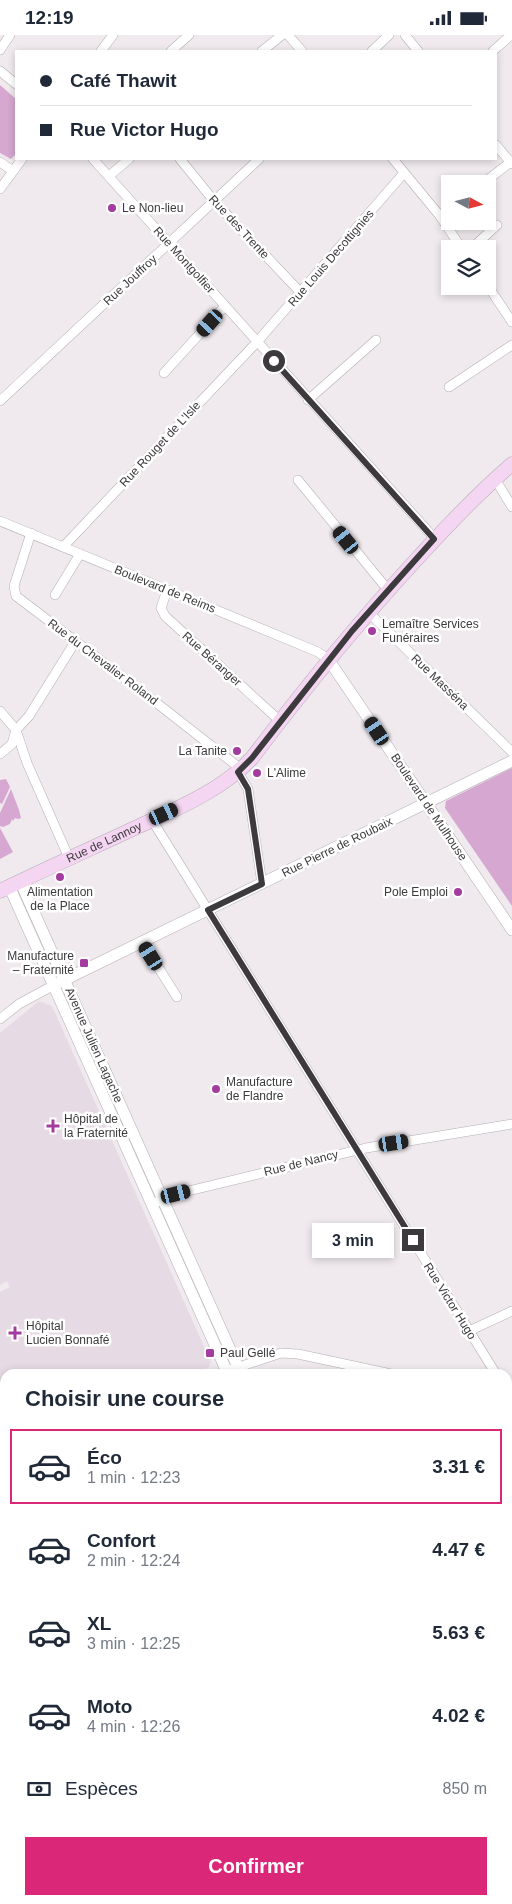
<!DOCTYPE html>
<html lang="fr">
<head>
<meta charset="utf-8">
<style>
	:root { --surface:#fff; --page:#f6f6f7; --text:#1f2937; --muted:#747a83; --line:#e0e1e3; --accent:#db2777 }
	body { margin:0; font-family:Arial,sans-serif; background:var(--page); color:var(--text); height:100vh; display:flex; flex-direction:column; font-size:19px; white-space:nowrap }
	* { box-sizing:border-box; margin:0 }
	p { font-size:16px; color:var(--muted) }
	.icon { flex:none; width:28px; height:28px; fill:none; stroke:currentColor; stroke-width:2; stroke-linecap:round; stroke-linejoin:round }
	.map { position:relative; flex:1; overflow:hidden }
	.drawer { position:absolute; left:0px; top:1334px; width:512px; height:536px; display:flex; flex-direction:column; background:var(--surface); border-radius:15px 15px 0 0; box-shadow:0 2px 8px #0003 }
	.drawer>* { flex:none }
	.banner { position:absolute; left:15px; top:15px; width:482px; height:110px; border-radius:0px; box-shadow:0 2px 8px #0003; display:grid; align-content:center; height:110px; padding:0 25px; background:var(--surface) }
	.needle { width:32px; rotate:97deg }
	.buttons { position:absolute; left:441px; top:140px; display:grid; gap:10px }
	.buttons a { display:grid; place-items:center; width:55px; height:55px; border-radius:0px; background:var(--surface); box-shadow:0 2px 8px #0003; font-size:25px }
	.end { position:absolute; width:22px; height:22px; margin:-11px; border:6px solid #3c3a3c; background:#fff; box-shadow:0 0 0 2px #fff }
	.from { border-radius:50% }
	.bubble { position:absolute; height:35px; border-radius:0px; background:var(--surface); box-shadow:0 2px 8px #0003; font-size:16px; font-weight:800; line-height:35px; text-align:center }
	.car { position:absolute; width:15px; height:30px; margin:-15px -8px; border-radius:6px; box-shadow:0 0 4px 1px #0007; background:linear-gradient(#222 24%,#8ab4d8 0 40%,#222 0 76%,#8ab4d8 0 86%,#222 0) }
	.banner b { display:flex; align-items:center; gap:18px; height:48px; font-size:19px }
	.banner b+b { border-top:1px solid var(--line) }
	.banner i { width:12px; height:12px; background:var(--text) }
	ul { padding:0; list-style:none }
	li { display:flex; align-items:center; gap:15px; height:75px; margin:0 10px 8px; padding:0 15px; border:2px solid transparent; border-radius:0px }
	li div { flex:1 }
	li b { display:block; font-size:19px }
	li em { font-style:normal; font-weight:800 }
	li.current { border-color:var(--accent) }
	li>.icon { width:45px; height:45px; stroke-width:1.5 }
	h2 { padding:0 25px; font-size:22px; line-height:60px }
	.pay { display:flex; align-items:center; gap:12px; height:55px; padding:0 25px; font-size:19px }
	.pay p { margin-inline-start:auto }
	.button { display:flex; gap:10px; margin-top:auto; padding:10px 25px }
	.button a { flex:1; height:58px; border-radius:0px; background:var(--accent); color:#fff; font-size:20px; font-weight:800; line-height:58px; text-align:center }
	.status { display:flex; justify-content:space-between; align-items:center; height:35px; padding:0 25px; background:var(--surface); direction:ltr }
	.status svg { height:14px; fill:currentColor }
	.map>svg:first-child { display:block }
	.built { fill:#e6dae4 }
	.green { fill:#d6a7d0 }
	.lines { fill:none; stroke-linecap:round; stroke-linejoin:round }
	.minor-casing { stroke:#b4aeb3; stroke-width:10 }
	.tertiary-casing { stroke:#b4aeb3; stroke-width:12 }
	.secondary-casing { stroke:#b4aeb3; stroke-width:15 }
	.minor { stroke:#fff; stroke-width:9 }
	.tertiary { stroke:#fff; stroke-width:11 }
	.secondary { stroke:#f4d5f2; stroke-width:14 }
	.route { stroke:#3c3a3c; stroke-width:6 }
	.poi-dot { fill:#a43b9e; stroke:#fff; stroke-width:2 }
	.labels { text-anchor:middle; stroke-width:5; stroke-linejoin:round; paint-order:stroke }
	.poi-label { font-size:12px; fill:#3c3a3c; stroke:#fff; text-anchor:start }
	.street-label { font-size:12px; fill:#3c3a3c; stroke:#fff }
</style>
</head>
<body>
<div class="status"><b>12:19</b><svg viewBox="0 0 49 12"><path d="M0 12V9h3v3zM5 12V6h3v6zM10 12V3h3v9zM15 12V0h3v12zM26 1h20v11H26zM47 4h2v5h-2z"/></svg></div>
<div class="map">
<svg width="512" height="1869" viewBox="0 0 512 1869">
	<rect width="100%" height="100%" fill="#f0eaef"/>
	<g class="built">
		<path d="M39,966L52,971L211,1327L208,1333L191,1339H5V1400L0,1402V1257L10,1252L7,1246L0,1250V998Z"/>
		<path d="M153,1865H306L308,1869H149L150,1866Z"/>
	</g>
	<g class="green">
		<path d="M0,50L16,64V119L11,124L0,118Z"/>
		<path d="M512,733V871L445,773L446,766Z"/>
		<path d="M6,744L10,752L2,769L0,768V745Z"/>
		<path d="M11,754L19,775L21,783L18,784L15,783L13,786L12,784L10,789L3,792L0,791V778Z"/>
		<path d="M0,793L13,817L0,824Z"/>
		<path d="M512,1591V1665L508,1667V1593Z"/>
		<path d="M512,1749V1779L508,1767V1751Z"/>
	</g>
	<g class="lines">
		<g class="minor-casing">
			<g id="minor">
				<path d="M288,0L302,16"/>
				<path d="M405,0L418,16"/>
				<path d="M0,15L10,0"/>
				<path d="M101,16L113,0"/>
				<path d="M171,16L189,0"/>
				<path d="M262,16L282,0"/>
				<path d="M372,16L389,0"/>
				<path d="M493,16L511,0"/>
				<path d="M0,36L16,49"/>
				<path d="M496,110L512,129"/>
				<path d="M93,124L435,504"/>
				<path d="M180,124L214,166L301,258"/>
				<path d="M393,124L440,181L462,214"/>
				<path d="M0,127L13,136"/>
				<path d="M109,141L129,124"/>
				<path d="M482,149L512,126"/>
				<path d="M0,154L22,124"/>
				<path d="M440,181L450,173"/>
				<path d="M471,214L497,190"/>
				<path d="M488,251L512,287"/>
				<path d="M164,338L225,271"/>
				<path d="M449,352L512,310"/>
				<path d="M308,365L376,305"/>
				<path d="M0,366L259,124"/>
				<path d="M495,444L512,472"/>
				<path d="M298,445L388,555"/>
				<path d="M0,486L318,617L328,624"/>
				<path d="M31,498L14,551L16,561L149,662L241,734"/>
				<path d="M63,512L257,307L404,138"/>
				<path d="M167,555L161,573L165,581L280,686"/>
				<path d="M55,560L80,519"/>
				<path d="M368,577L512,717"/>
				<path d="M0,676L16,695L27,728L69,823"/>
				<path d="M16,695L29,681L75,607"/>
				<path d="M0,719L12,709L16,695"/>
				<path d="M238,737L248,754L262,849"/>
				<path d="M152,785L496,1339"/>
				<path d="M143,908L177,962"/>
				<path d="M0,984L19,969L54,950"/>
				<path d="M157,1167L176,1159L366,1113L512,1089"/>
				<path d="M469,1296L512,1276"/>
				<path d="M218,1339L281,1318L298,1319L391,1339"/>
				<path d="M508,1358L512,1365"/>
				<path d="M0,1410L5,1408"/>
				<path d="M508,1583L512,1581"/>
				<path d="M508,1682L512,1680"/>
				<path d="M314,1865L316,1869"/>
				<path d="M130,1869L137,1865"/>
			</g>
		</g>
		<g class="tertiary-casing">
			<g id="tertiary">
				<path d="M328,624L512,895"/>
				<path d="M20,846L241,1339"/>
				<path d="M9,851L228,1339"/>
				<path d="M58,948L512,726"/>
				<path d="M508,1451L512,1448"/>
				<path d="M508,1471L512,1469"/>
				<path d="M0,1695L5,1692"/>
				<path d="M0,1711L5,1709"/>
				<path d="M493,1869L502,1865"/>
			</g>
		</g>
		<g class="secondary-casing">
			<g id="secondary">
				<path id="s1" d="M0,856C45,834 90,814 135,793C176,774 221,756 252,723C304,654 357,589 415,526C446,492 477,459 512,429"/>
			</g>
		</g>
		<use href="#minor" class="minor"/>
		<use href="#tertiary" class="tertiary"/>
		<use href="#secondary" class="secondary"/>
	</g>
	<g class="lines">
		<path class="route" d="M274,326L434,504L352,596L252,723L238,737L248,754L262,849L208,875L413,1205"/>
	</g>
	<g class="poi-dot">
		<circle cx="112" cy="173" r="5"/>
		<circle cx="372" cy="596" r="5"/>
		<circle cx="237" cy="716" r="5"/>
		<circle cx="257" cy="738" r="5"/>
		<circle cx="60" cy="842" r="5"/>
		<circle cx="458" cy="857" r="5"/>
		<rect x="79" y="923" width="10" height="10" rx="2.5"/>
		<circle cx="216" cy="1054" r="5"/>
		<path d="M50.5 1083.5h5v5h5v5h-5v5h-5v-5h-5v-5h5z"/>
		<path d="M12.5 1290.5h5v5h5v5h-5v5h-5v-5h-5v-5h5z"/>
		<rect x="205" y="1313" width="10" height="10" rx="2.5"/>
	</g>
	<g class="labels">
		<g class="poi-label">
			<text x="122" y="177">Le Non-lieu</text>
			<text x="382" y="593">Lemaître Services<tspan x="382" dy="14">Funéraires</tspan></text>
			<text x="227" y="720" text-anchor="end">La Tanite</text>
			<text x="267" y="742">L'Alime</text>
			<text x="60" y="861" text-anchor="middle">Alimentation<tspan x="60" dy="14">de la Place</tspan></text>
			<text x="448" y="861" text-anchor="end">Pole Emploi</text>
			<text x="74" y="925" text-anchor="end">Manufacture<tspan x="74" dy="14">– Fraternité</tspan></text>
			<text x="226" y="1051">Manufacture<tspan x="226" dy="14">de Flandre</tspan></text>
			<text x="64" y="1088">Hôpital de<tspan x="64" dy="14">la Fraternité</tspan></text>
			<text x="26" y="1295">Hôpital<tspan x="26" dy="14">Lucien Bonnafé</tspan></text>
			<text x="220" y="1322">Paul Gellé</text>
		</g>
		<g class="street-label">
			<text transform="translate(239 192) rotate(47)" y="4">Rue des Trente</text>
			<text transform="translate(331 223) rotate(-49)" y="4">Rue Louis Decottignies</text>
			<text transform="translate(184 225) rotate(48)" y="4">Rue Montgolfier</text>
			<text transform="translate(130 245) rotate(-43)" y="4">Rue Jouffroy</text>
			<text transform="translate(160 409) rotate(-47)" y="4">Rue Rouget de L'Isle</text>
			<text transform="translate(165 554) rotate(22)" y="4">Boulevard de Reims</text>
			<text transform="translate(212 624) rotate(42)" y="4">Rue Béranger</text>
			<text transform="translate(103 627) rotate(37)" y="4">Rue du Chevalier Roland</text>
			<text transform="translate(440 647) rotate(44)" y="4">Rue Masséna</text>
			<text transform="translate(429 772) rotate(56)" y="4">Boulevard de Mulhouse</text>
			<text dy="4" stroke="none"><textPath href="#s1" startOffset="115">Rue de Lannoy</textPath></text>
			<text transform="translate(337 812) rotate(-26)" y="4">Rue Pierre de Roubaix</text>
			<text transform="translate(94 1010) rotate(66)" y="4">Avenue Julien Lagache</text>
			<text transform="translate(301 1128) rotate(-14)" y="4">Rue de Nancy</text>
			<text transform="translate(450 1266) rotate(58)" y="4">Rue Victor Hugo</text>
		</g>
	</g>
</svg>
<div class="buttons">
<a><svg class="needle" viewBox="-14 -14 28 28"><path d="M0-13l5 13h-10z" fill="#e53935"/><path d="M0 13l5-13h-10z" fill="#747a83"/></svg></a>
<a><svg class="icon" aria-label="layers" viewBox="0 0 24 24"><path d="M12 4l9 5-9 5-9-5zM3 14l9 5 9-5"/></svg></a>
</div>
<i class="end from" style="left:274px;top:326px"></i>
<i class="end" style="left:413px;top:1205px"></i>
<div class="bubble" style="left:312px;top:1188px;width:82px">3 min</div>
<i class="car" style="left:210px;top:288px;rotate:222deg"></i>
<i class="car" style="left:346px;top:505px;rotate:321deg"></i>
<i class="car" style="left:377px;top:696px;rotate:326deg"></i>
<i class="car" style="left:164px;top:779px;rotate:65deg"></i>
<i class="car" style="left:151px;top:921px;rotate:328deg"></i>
<i class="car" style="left:394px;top:1108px;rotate:81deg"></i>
<i class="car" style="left:176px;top:1159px;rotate:76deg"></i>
<div class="banner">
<b><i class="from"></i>Café Thawit</b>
<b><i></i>Rue Victor Hugo</b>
</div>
<section class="drawer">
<h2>Choisir une course</h2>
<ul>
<li class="current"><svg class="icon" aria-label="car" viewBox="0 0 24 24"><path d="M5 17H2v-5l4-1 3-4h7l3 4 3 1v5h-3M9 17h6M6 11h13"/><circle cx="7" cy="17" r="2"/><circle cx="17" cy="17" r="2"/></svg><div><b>Éco</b><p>1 min · 12:23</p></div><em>3.31 €</em></li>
<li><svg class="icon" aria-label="car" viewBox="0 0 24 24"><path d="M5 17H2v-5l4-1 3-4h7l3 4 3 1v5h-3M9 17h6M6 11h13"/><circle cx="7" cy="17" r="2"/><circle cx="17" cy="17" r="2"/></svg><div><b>Confort</b><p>2 min · 12:24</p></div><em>4.47 €</em></li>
<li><svg class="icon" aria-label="car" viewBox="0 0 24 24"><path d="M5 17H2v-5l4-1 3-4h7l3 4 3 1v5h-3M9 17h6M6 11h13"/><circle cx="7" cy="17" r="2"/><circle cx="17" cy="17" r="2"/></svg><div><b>XL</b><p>3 min · 12:25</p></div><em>5.63 €</em></li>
<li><svg class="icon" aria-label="car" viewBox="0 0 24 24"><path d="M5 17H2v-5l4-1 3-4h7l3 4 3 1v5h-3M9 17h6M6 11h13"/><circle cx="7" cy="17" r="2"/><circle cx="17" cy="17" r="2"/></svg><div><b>Moto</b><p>4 min · 12:26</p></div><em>4.02 €</em></li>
</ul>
<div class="pay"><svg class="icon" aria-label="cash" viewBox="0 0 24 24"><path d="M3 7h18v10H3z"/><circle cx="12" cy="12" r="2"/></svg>Espèces<p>850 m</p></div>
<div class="button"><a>Confirmer</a></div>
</section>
</div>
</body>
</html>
